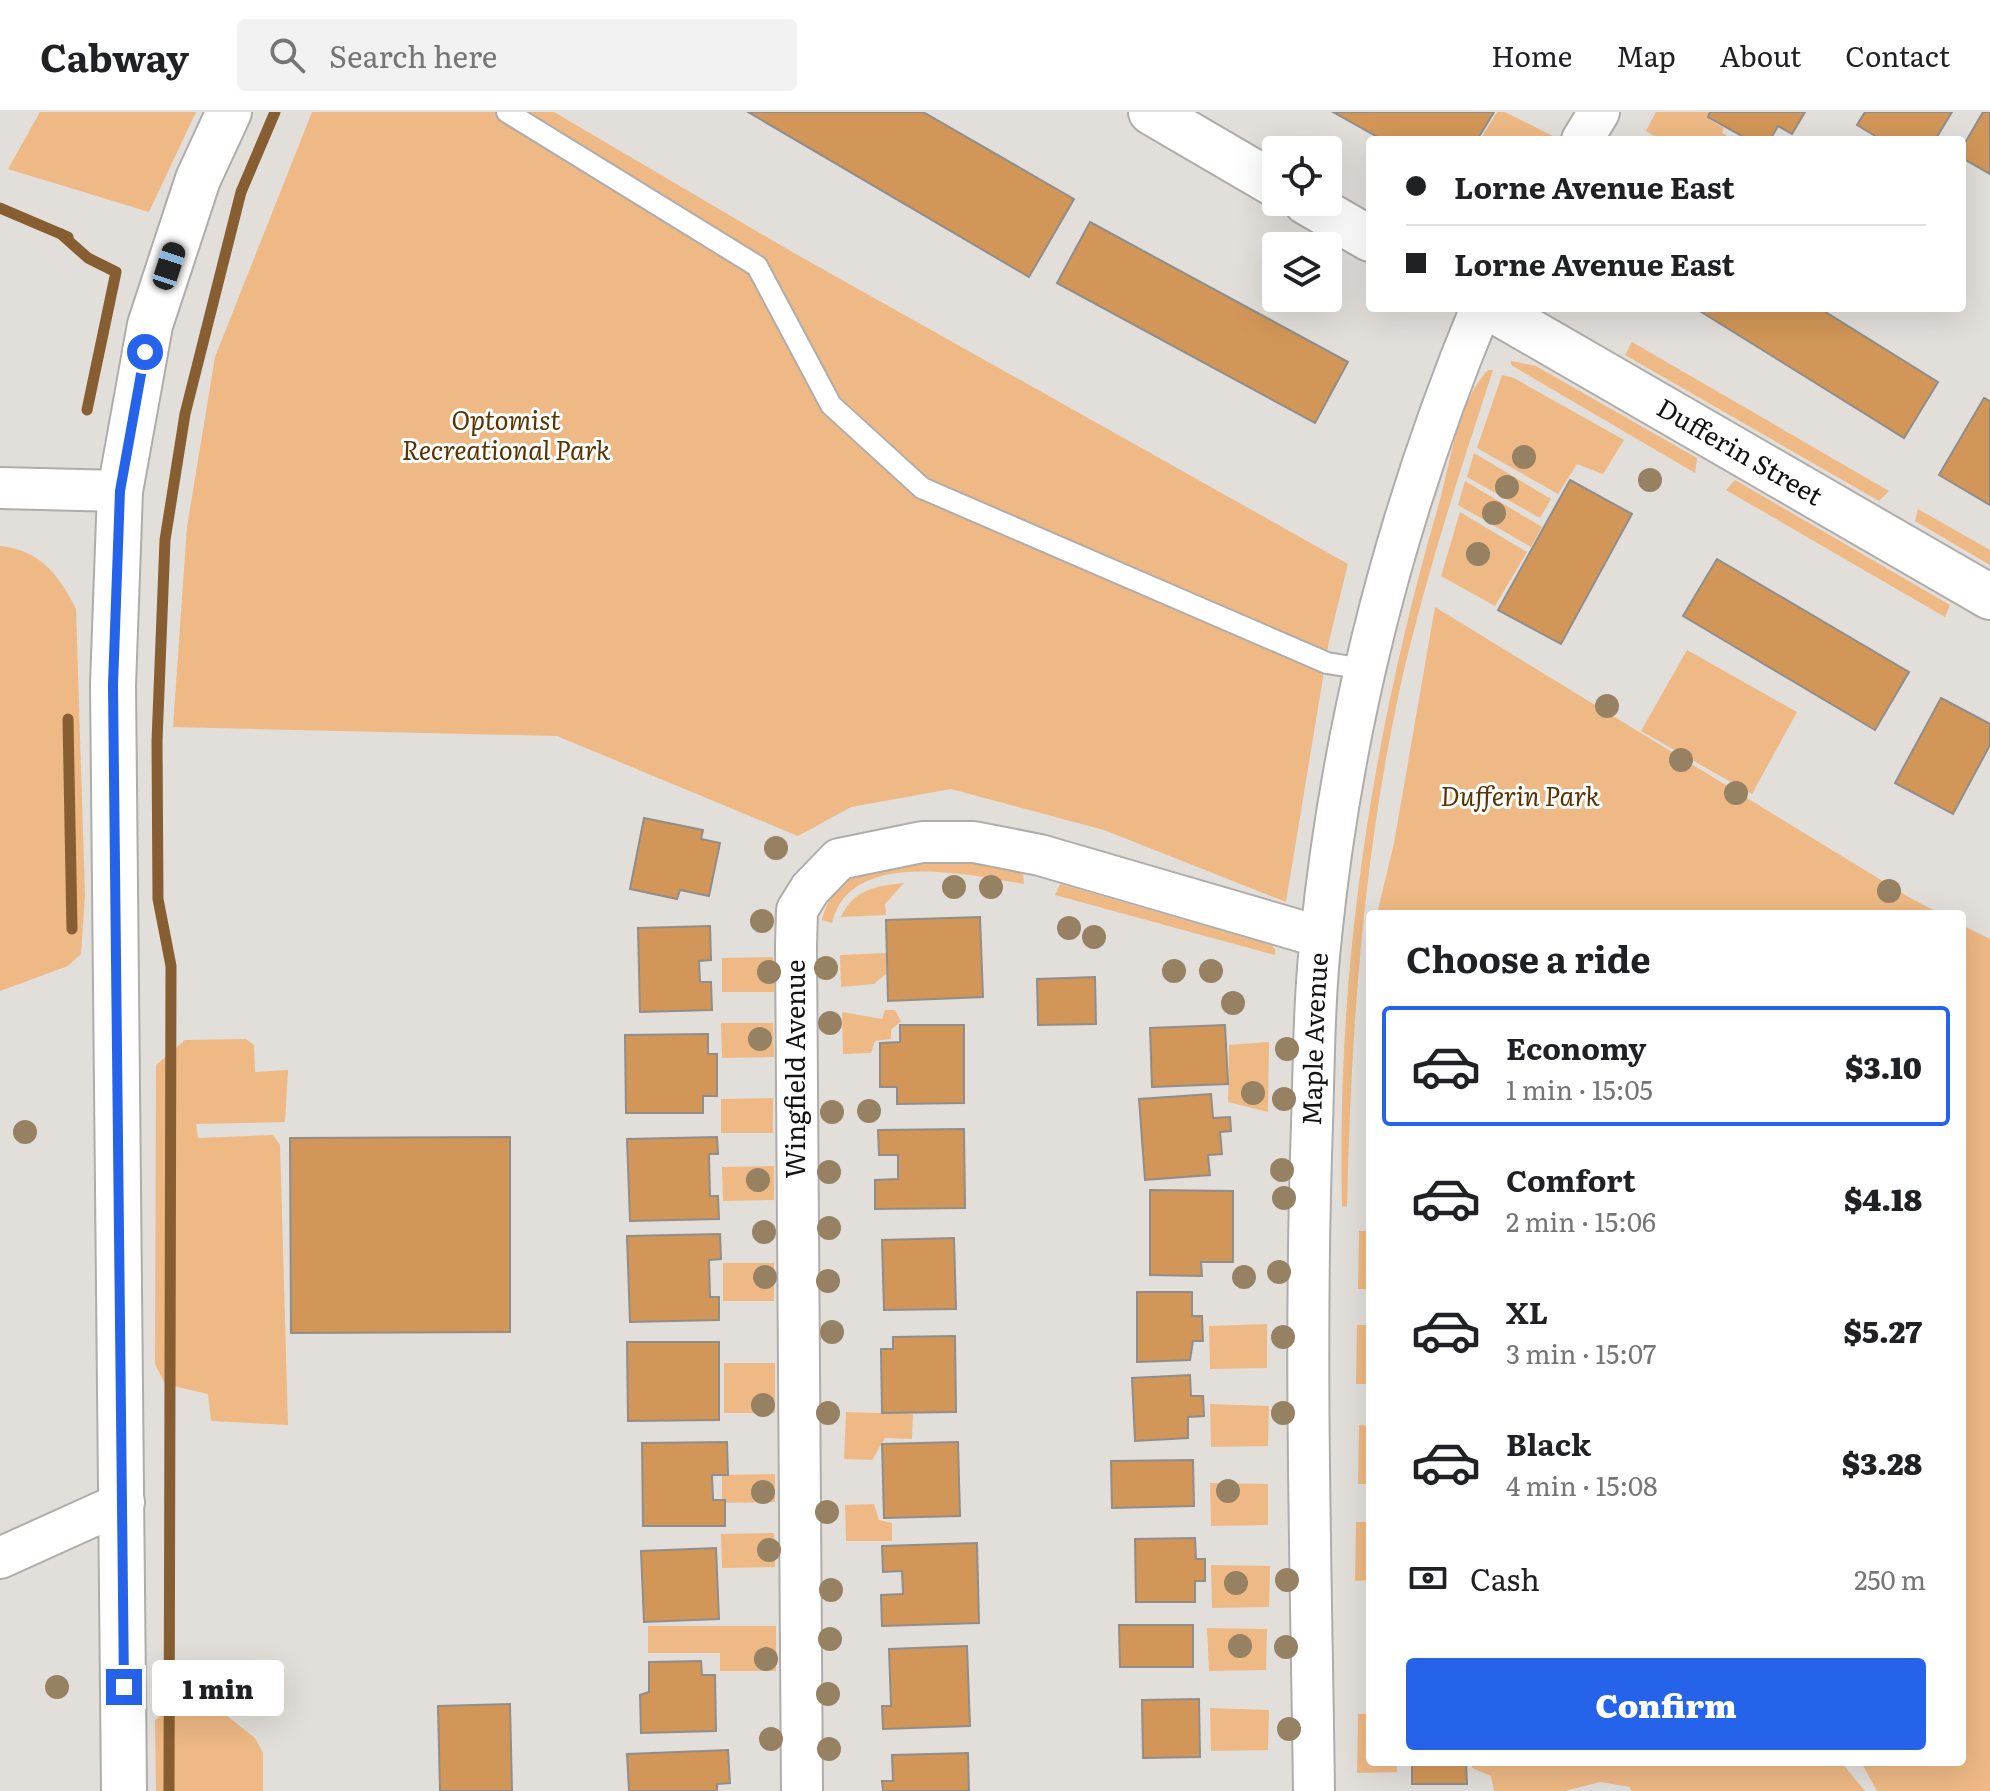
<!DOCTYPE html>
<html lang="en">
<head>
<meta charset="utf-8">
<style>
	:root { --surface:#fff; --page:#f2f2f2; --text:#202124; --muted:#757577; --line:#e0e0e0; --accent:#2563eb }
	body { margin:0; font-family:Literata,serif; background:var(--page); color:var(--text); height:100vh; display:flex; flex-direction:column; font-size:30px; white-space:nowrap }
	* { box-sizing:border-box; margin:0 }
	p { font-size:26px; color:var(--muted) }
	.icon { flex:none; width:44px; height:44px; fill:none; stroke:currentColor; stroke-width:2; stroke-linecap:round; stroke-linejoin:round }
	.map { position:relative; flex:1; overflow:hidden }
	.panel { position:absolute; left:1366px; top:798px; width:600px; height:856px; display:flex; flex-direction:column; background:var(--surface); border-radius:8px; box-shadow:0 8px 32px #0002 }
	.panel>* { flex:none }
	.guide { position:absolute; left:1366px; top:24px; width:600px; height:176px; border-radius:8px; box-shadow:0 8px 32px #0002; display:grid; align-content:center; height:176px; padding:0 40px; background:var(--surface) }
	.controls { position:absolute; left:1262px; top:24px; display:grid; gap:16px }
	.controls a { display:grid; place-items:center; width:80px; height:80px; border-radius:8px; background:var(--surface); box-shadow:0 8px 32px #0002; font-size:40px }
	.end { position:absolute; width:36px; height:36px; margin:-18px; border:10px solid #2563eb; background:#fff; box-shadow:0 0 0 4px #fff }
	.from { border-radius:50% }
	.bubble { position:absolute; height:56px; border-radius:8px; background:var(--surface); box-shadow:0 8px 32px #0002; font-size:26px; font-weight:800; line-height:56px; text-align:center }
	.car { position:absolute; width:24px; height:48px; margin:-24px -12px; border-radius:10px; box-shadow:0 0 6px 2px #0007; background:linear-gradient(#222 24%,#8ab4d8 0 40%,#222 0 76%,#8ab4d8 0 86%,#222 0) }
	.guide b { display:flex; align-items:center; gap:28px; height:76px; font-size:30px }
	.guide b+b { border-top:2px solid var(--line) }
	.guide i { width:20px; height:20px; background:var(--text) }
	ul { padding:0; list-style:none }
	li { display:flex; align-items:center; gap:24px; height:120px; margin:0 16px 12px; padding:0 24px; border:4px solid transparent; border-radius:8px }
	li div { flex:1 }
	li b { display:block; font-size:30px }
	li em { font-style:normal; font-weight:800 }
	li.on { border-color:var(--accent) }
	li>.icon { width:72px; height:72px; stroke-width:1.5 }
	h2 { padding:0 40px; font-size:36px; line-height:96px }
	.pay { display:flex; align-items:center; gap:20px; height:88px; padding:0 40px; font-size:30px }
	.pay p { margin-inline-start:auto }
	.primary-button { display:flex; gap:16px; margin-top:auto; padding:16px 40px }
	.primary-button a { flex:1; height:92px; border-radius:8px; background:var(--accent); color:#fff; font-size:32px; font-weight:800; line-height:92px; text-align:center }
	header { display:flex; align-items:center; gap:48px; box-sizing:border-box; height:112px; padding:0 40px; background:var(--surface); border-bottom:2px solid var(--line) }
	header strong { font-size:38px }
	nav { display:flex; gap:44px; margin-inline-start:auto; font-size:28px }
	.search { width:560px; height:72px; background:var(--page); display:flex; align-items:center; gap:20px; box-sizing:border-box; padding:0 28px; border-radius:8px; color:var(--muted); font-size:30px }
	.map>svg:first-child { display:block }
	.green { fill:#eeb984 }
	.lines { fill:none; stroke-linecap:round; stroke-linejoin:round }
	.stream { stroke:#875e31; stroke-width:11 }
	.building { fill:#d29758; stroke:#918d8a; stroke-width:2 }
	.lane-casing { stroke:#b0aca9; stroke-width:24 }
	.street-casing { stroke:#b0aca9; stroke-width:44 }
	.secondary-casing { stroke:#b0aca9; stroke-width:48 }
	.lane { stroke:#fff; stroke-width:20 }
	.street { stroke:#fff; stroke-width:40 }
	.secondary { stroke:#fff; stroke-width:44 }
	.tree { fill:#978163 }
	.route { stroke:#2563eb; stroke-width:10 }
	.labels { text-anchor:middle; stroke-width:6; stroke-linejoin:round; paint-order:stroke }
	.park-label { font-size:26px; font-style:italic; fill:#5a3400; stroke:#fff }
	.street-label { font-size:26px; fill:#131211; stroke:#fff }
</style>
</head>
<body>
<header>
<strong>Cabway</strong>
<div class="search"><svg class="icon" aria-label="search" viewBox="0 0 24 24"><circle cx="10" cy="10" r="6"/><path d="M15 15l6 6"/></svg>Search here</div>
<nav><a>Home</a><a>Map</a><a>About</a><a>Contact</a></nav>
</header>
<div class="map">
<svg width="1990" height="1679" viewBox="0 0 1990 1679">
	<rect width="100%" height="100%" fill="#e2dfdb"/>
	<g class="green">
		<path d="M40,0H196L149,100L8,57Z"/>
		<path d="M312,0H554L794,141L1348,452L1329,529L1286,790L1104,718L951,677L851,695L798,724L557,624L173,615L187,415L215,245Z"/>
		<path d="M1497,0H1505L1553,24L1551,28H1480Z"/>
		<path d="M1656,0H1709V7L1724,16L1722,21L1734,28H1661L1646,19Z"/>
		<path d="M1632,230L1889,379L1879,389L1625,243Z"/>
		<path d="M1511,249L1536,254L1697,346L1695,361L1511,253Z"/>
		<path d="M1488,258H1493C1461,356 1429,454 1405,554C1364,731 1351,913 1347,1095L1342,1094C1336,854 1373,617 1440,388C1451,347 1458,290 1488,258Z"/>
		<path d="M1502,263L1514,266L1624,328L1603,362L1577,352L1558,382L1477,336Z"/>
		<path d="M1474,341L1551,387L1540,406L1467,365Z"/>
		<path d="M1735,368L1950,493L1945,505L1726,378Z"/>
		<path d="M1465,369L1542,415L1531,435L1458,393Z"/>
		<path d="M1918,397L1990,438V453L1915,409Z"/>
		<path d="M1460,400L1527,440L1495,494L1441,464Z"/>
		<path d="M0,434C40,438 59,463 76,497L85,783L81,842L68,854L0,879Z"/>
		<path d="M1435,495L1912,787L1941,802H1377L1394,731Z"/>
		<path d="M1687,538L1797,600L1752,682L1641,619Z"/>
		<path d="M971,749L1023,760L1024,772C968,762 849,736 832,811L822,808C840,739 913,751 971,749Z"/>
		<path d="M904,771L885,792L886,803L841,805C854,777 876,774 904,771Z"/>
		<path d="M1060,772L1271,833L1275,837V843L1055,783Z"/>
		<path d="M1962,813L1990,827V1679H1877L1861,1650H1962Z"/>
		<path d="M886,841V862L874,872L841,875L840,843Z"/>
		<path d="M773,845L774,880H722V846Z"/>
		<path d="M885,898H895L901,909L891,918V927L875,929L871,941L843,942L842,900L882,907Z"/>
		<path d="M721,911H773L774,945L722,946Z"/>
		<path d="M246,927L254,933L255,960L288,958L285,1010L196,1012L198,1026L273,1023L280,1033L288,1313L211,1309L208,1282L165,1272L155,1252L156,953L185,928Z"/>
		<path d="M1269,930L1268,1000L1228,990L1229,933Z"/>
		<path d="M773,986V1021H721V987Z"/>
		<path d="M774,1054V1088L723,1089L722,1055Z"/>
		<path d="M1359,1119H1370V1177H1358Z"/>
		<rect x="723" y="1151" width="51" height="38"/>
		<path d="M1267,1212V1256L1210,1257L1209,1214Z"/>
		<path d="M1357,1213H1370V1272H1356Z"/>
		<rect x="724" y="1251" width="51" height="50"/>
		<path d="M1210,1292L1269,1294L1268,1334L1211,1335Z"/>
		<path d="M846,1300L913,1302L912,1327L885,1326L872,1348L844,1347Z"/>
		<path d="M1359,1313L1370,1314V1372H1358Z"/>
		<path d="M775,1362V1390L722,1391V1363Z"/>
		<path d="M1210,1371L1268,1372V1413L1211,1414Z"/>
		<path d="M874,1392L879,1408L892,1411V1429H846L845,1393Z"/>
		<path d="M1356,1410H1370V1468L1355,1469Z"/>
		<path d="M774,1421L775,1455L722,1456L721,1422Z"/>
		<path d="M1211,1453L1270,1454L1269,1495L1212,1496Z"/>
		<path d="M648,1514H776V1559H720V1541H648Z"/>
		<path d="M1207,1516L1267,1517L1266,1558L1209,1559Z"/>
		<path d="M1210,1596L1269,1598L1268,1638L1211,1639Z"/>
		<path d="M175,1599L222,1600L255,1626L263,1641V1679H156L155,1608L164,1601Z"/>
		<path d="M1358,1602H1370V1650H1397V1660L1357,1661Z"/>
		<path d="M1472,1650H1841L1865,1679H1631L1630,1675L1600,1670L1565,1679H1494L1491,1664L1472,1656Z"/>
	</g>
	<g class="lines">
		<g class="stream">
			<path d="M0,96L68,125"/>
			<path d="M61,122L88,146L116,160L87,298"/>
			<path d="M68,607L72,817"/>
			<path d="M169,1679L171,854L158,787L157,629L165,428L185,302L241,80L275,0"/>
		</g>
	</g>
	<g class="building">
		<path d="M748,0H923L1074,87L1029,165Z"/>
		<path d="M1333,0H1494L1477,28H1383Z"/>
		<path d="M1710,0H1805L1792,22L1778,14L1770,28H1749L1708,5Z"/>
		<path d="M1865,0H1952L1935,28H1882L1857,13Z"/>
		<path d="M1983,0H1990V62L1962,46V36Z"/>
		<path d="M1090,110L1348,250L1315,311L1057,171Z"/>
		<path d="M1695,196H1819L1938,270L1904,326Z"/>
		<path d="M1984,286L1990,289V393L1939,363Z"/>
		<path d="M1570,368L1632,402L1561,532L1498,498Z"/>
		<path d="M1717,447L1909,560L1875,618L1683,504Z"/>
		<path d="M1941,586L1990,612V633L1953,702L1895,671Z"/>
		<path d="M644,706L703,718L701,727L720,731L709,784L680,778L677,787L630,777Z"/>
		<path d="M980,805L983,885L888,889L886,808Z"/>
		<path d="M710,814L711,848L699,849L700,870H711L712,898L640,900L638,816Z"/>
		<path d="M1095,865L1096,912L1038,913L1037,867Z"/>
		<path d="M900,913H964V991L897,992V975H880V931L900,930Z"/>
		<path d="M1225,913L1228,972L1152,975L1150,916Z"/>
		<path d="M708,922V942H717V984H703V1001H626L625,923Z"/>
		<path d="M1211,982L1213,1006L1230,1005L1231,1019L1220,1020L1222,1042L1208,1043L1210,1063L1145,1068L1139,987Z"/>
		<path d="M964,1017L965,1096L875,1097V1068L898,1067V1043H879L878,1018Z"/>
		<path d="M510,1025V1220L291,1221L290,1026Z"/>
		<path d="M717,1025L718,1042H709L710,1084H718L719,1107L630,1109L627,1027Z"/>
		<path d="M1150,1078L1233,1079V1150H1201L1202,1164L1150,1163Z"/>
		<path d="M720,1122L721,1147L709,1148L710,1185H719V1208L630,1210L627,1124Z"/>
		<path d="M954,1126L956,1197L884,1198L882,1128Z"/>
		<path d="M1137,1180H1192V1204H1202L1203,1229H1193L1190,1248L1137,1250Z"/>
		<path d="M955,1224L956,1300L882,1301L881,1237H893V1225Z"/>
		<path d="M627,1230H719V1308L628,1309Z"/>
		<path d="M1190,1263L1191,1284H1203L1204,1304L1188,1305V1326L1135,1329L1132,1266Z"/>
		<path d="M727,1330L728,1363H712L713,1388H725V1414H643L642,1331Z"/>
		<path d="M958,1330L960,1404L884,1406L882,1332Z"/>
		<path d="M1193,1348L1194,1394L1112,1396L1111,1349Z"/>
		<path d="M1195,1426L1196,1447H1205V1469H1195V1490H1136L1135,1427Z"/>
		<path d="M977,1431L979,1511L882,1514L881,1483L903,1482L902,1459L883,1460L882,1434Z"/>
		<path d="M716,1436L719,1507L644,1510L641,1439Z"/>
		<path d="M1119,1513H1193V1555H1120Z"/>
		<path d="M967,1534L970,1614L883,1617L882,1594H891L889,1537Z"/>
		<path d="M701,1549L702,1563H715L716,1619L641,1621L640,1583L649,1580V1550Z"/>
		<path d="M1199,1587L1200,1645L1143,1646L1142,1588Z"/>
		<path d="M510,1592L512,1679H440L438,1594Z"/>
		<path d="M728,1638L730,1671L717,1672V1679H629L627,1642Z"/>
		<path d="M968,1641L969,1679H883L882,1669H893L892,1643Z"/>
		<path d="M1412,1650H1466L1467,1672H1412Z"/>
	</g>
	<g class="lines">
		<g class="lane-casing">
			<path id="lane" d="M507,0L757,154L831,293L922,376L1327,551L1364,557"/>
		</g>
		<g class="street-casing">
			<g id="street">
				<path d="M1582,28L1599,0"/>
				<path d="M0,376L120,379"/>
				<path d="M0,1446L124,1390"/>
				<path d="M802,1679L796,834L797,798L810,777L839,747L922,730H974L1040,743L1321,825"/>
				<path id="s1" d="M1314,1679C1311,1457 1304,1235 1312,1013C1314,950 1314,887 1321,824C1343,608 1398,396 1481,196"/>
			</g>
		</g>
		<g class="secondary-casing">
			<g id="secondary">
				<path d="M1151,0L1276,73"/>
				<path d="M1306,90L1370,127"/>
				<path id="s2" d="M1490,196L1990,485"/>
				<path d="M124,1679L113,573L120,379L150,213L198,67L229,0"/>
			</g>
		</g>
		<use href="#lane" class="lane"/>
		<use href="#street" class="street"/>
		<use href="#secondary" class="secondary"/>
	</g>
	<g class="tree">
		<circle cx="1524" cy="345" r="12"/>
		<circle cx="1650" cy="368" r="12"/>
		<circle cx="1507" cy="375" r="12"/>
		<circle cx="1494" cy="401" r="12"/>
		<circle cx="1478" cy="442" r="12"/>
		<circle cx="1607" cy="594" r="12"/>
		<circle cx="1681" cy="648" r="12"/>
		<circle cx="1736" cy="681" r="12"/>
		<circle cx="776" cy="736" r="12"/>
		<circle cx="954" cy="775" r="12"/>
		<circle cx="991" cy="775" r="12"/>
		<circle cx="1889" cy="779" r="12"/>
		<circle cx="762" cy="809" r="12"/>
		<circle cx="1069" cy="816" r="12"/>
		<circle cx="1094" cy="825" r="12"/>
		<circle cx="826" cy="856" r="12"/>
		<circle cx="1174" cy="859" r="12"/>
		<circle cx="1211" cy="859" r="12"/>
		<circle cx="769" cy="860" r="12"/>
		<circle cx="1233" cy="891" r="12"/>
		<circle cx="830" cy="911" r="12"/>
		<circle cx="760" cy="927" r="12"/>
		<circle cx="1287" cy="937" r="12"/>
		<circle cx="1253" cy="981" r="12"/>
		<circle cx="1284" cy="987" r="12"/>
		<circle cx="869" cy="999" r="12"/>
		<circle cx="832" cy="1000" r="12"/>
		<circle cx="25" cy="1020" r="12"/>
		<circle cx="1282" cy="1058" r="12"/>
		<circle cx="829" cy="1060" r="12"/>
		<circle cx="758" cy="1068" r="12"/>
		<circle cx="1284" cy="1086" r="12"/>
		<circle cx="829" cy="1116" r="12"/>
		<circle cx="764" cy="1120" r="12"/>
		<circle cx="1279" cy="1160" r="12"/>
		<circle cx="765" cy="1165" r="12"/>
		<circle cx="1244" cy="1165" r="12"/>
		<circle cx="828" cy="1169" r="12"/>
		<circle cx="832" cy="1220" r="12"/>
		<circle cx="1283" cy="1225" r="12"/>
		<circle cx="763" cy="1293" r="12"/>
		<circle cx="828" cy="1301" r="12"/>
		<circle cx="1283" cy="1301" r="12"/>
		<circle cx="1228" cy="1379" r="12"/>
		<circle cx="763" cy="1380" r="12"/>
		<circle cx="827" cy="1400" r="12"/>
		<circle cx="769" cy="1438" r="12"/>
		<circle cx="1287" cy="1468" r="12"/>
		<circle cx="1236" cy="1471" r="12"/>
		<circle cx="831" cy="1478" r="12"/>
		<circle cx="830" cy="1527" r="12"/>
		<circle cx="1240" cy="1534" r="12"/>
		<circle cx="1286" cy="1535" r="12"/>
		<circle cx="766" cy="1547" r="12"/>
		<circle cx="57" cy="1575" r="12"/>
		<circle cx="828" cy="1582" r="12"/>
		<circle cx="1289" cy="1617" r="12"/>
		<circle cx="771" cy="1627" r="12"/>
		<circle cx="829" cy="1637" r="12"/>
	</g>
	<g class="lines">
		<path class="route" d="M124,1575L113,573L120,379L145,240"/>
	</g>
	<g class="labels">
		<g class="park-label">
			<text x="506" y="318">Optomist<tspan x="506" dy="30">Recreational Park</tspan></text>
			<text x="1520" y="694">Dufferin Park</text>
		</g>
		<g class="street-label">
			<text dy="9" stroke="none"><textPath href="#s2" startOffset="288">Dufferin Street</textPath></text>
			<text dy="9" stroke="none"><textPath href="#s1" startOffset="752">Maple Avenue</textPath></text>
			<text transform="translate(796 957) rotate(-90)" y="9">Wingfield Avenue</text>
		</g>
	</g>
</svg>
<div class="controls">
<a><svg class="icon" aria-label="locate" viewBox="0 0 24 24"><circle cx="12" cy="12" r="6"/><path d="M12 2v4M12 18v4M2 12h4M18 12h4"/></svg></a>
<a><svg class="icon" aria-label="layers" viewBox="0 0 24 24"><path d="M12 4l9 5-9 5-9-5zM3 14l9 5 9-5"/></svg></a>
</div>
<i class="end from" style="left:145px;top:240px"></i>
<i class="end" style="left:124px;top:1575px"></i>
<div class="bubble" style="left:152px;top:1548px;width:132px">1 min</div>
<i class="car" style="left:169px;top:154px;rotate:18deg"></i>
<div class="guide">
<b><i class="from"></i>Lorne Avenue East</b>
<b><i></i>Lorne Avenue East</b>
</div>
<section class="panel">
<h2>Choose a ride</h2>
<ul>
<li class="on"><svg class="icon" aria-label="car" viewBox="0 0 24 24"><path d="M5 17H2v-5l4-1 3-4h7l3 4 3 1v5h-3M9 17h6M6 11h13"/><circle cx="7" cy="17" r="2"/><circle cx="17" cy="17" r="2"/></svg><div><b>Economy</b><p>1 min · 15:05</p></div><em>$3.10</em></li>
<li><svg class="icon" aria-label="car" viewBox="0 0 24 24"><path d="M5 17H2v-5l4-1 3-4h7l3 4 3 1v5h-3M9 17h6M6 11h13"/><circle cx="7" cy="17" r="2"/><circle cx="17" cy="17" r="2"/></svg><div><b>Comfort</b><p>2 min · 15:06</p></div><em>$4.18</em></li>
<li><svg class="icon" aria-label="car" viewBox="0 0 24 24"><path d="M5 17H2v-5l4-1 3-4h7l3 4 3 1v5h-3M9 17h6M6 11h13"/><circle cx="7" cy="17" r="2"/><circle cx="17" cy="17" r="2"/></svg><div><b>XL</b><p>3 min · 15:07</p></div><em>$5.27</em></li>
<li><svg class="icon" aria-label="car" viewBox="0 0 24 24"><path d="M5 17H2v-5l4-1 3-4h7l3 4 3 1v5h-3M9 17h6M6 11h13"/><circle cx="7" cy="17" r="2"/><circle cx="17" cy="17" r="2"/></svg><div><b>Black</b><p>4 min · 15:08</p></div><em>$3.28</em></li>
</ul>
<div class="pay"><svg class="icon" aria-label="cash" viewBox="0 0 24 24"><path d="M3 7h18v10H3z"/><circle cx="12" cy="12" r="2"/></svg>Cash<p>250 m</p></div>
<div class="primary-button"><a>Confirm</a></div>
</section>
</div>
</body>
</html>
